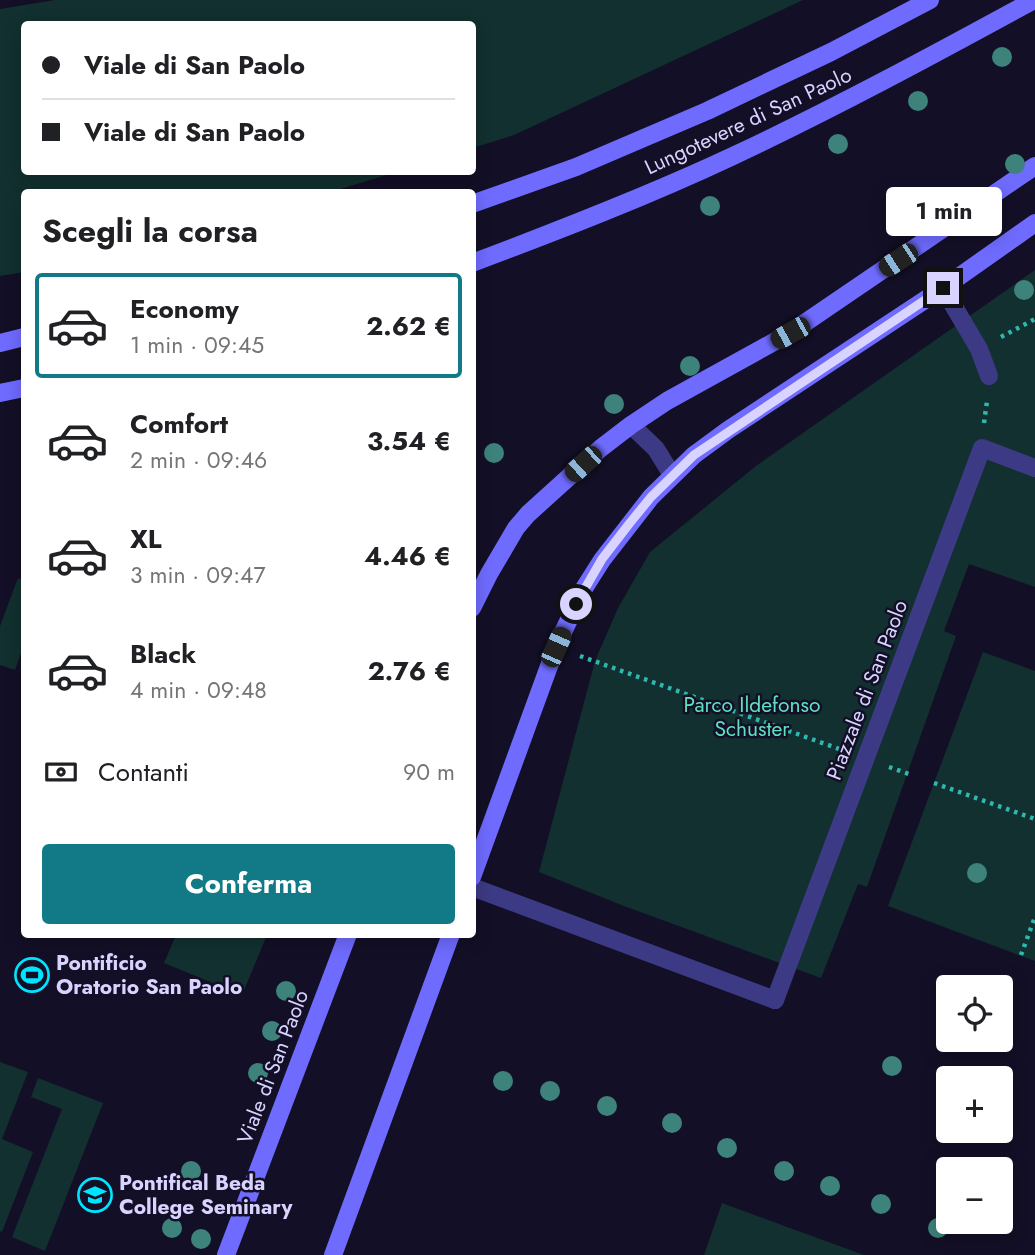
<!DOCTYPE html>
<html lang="it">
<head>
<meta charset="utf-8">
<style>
	:root { --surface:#fff; --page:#f6f6f6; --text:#202124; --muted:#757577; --line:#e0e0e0; --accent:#127987 }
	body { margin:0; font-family:Jost,sans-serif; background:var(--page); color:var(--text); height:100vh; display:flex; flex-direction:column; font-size:26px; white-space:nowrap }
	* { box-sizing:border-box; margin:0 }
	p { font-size:23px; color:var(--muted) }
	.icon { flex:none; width:38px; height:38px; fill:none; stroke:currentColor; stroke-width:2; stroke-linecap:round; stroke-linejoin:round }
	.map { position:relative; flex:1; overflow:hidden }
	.side { position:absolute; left:21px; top:189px; width:455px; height:749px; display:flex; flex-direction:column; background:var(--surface); border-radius:7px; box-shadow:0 4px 18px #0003 }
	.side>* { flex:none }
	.hud { position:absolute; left:21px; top:21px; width:455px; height:154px; border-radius:7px; box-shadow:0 4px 18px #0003; display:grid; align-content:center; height:154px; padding:0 21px; background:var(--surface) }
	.tools { position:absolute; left:936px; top:975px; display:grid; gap:14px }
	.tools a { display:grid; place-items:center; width:77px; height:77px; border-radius:7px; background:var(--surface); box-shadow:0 4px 18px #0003; font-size:35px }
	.end { position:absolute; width:32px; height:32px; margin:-16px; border:9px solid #d9d4ff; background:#111; box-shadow:0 0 0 4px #111 }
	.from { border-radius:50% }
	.bubble { position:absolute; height:49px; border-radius:7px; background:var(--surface); box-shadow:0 4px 18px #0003; font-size:23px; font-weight:700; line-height:49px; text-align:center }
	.car { position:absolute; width:21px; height:42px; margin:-21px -10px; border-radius:9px; box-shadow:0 0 5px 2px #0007; background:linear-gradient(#222 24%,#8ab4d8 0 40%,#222 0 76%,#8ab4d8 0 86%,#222 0) }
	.hud b { display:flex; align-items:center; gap:24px; height:66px; font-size:26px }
	.hud b+b { border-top:2px solid var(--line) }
	.hud i { width:18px; height:18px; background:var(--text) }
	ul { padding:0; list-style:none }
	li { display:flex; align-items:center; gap:21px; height:105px; margin:0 14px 10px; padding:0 7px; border:4px solid transparent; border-radius:7px }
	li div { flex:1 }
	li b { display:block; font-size:26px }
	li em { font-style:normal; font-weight:700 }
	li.current { border-color:var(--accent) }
	li>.icon { width:63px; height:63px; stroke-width:1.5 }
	h2 { padding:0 21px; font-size:32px; line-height:84px }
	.pay { display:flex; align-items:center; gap:18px; height:77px; padding:0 21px; font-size:26px }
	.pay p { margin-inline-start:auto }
	.primary-button { display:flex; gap:14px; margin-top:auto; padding:14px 21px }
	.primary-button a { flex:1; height:80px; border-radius:7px; background:var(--accent); color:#fff; font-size:28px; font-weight:700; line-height:80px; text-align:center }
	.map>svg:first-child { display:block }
	.green { fill:#12302f }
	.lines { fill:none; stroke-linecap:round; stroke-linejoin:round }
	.path { stroke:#2fb8b0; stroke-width:4.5; stroke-dasharray:3.5 5; stroke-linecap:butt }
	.lane { stroke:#3d3a85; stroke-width:18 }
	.street { stroke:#3d3a85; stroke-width:18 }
	.secondary { stroke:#6f6bff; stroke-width:18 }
	.tree { fill:#3d827b }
	.route { stroke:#d9d4ff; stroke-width:9 }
	.labels { text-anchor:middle; stroke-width:5; stroke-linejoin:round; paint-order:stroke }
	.street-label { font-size:21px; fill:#d9d4ff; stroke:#130f26 }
	.park-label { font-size:21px; fill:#5fe0c0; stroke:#130f26 }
	.poi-label { font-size:21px; font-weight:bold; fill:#d9d4ff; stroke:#130f26; text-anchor:start }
</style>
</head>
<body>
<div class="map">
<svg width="1035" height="1255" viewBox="0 0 1035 1255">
	<rect width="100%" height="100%" fill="#130f26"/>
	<g class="green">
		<path d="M55,0H803L514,135L473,148L472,24H24V172H397L330,192H24V272L0,276V9Z"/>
		<path d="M1035,270V587L969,564L944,631L956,636L867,887L858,884L821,978L624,906L539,872L595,661L618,608L650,552L756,466Z"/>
		<path d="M18,578L24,581V644L15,670L0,665V626Z"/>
		<path d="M983,652L1035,671V961L888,906Z"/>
		<path d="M176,935V934L267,935L242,995L164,963Z"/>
		<path d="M0,1062L28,1072L2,1139L33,1152L2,1232L0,1231Z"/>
		<path d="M38,1078L103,1103L45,1251L12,1237L62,1109L31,1097Z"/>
		<path d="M722,1203L864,1255H704Z"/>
	</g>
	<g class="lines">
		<g class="path">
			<path d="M1001,337L1035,319"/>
			<path d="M984,423L987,401"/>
			<path d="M580,656L842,750"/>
			<path d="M889,767L909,774"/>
			<path d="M934,783L1035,819"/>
			<path d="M1021,955L1035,917"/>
		</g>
		<path class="lane" d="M472,887L775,1000"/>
		<g class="street">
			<path d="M943,288L979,349L989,376"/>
			<path d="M631,425L656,449L672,475"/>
			<path d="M775,1000L982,448L1035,468"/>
		</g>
		<g class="secondary">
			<path d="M472,204L576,167L707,111L831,52L930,0"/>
			<path d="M472,263C560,230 648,196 733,156C835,108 935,54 1034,0"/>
			<path d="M0,343L24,337"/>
			<path d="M0,393L24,388"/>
			<path d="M472,608L489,574L516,528L528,514L601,448L631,425L667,401L790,333L1035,166"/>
			<path d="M472,877L556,647L583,590L602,560L651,497L694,455L728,430L943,288L1035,223"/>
			<path d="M226,1255L348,934"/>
			<path d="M333,1255L451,934"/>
		</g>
	</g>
	<g class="tree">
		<circle cx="1002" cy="57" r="10"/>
		<circle cx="918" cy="101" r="10"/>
		<circle cx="838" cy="144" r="10"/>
		<circle cx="1015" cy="164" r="10"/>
		<circle cx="710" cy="206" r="10"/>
		<circle cx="945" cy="211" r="10"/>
		<circle cx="1024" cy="290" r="10"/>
		<circle cx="690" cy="366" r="10"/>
		<circle cx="614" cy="404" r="10"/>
		<circle cx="494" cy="453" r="10"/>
		<circle cx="977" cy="873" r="10"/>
		<circle cx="286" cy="991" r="10"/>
		<circle cx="272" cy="1031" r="10"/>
		<circle cx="892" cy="1066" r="10"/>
		<circle cx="258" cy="1073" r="10"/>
		<circle cx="503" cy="1081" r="10"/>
		<circle cx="550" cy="1091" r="10"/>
		<circle cx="607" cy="1106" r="10"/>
		<circle cx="672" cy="1123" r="10"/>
		<circle cx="727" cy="1148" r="10"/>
		<circle cx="191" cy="1171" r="10"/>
		<circle cx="784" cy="1171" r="10"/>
		<circle cx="830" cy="1186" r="10"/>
		<circle cx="881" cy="1204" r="10"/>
		<circle cx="172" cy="1228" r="10"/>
		<circle cx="938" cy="1228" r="10"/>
		<circle cx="201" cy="1239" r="10"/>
	</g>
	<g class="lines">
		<path class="route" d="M576,604L602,559L629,524L651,497L694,455L943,288"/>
	</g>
	<defs>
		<g id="stadium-ring" transform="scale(1.75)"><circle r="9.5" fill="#130f26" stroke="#00e5ff" stroke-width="1.5"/><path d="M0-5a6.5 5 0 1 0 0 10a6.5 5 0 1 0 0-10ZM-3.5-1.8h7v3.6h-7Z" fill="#00e5ff"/></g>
		<g id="university-ring" transform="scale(1.75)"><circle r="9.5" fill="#130f26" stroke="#00e5ff" stroke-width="1.5"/><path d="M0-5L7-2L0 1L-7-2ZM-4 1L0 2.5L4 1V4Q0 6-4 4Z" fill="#00e5ff"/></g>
	</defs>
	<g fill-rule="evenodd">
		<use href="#stadium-ring" x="32" y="975"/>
		<use href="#university-ring" x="95" y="1195"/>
	</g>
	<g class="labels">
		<g class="street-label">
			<text transform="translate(748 121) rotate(-25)" y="7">Lungotevere di San Paolo</text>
			<text transform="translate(867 690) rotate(-69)" y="7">Piazzale di San Paolo</text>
			<text transform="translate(273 1067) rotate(-69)" y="7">Viale di San Paolo</text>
		</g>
		<g class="park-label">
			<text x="752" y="712">Parco Ildefonso<tspan x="752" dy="24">Schuster</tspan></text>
		</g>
		<g class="poi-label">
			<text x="56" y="970">Pontificio<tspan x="56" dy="24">Oratorio San Paolo</tspan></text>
			<text x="119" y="1190">Pontifical Beda<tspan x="119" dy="24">College Seminary</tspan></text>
		</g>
	</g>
</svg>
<div class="tools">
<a><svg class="icon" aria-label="locate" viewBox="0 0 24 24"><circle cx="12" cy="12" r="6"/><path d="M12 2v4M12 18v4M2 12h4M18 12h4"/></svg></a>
<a>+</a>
<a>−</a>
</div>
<i class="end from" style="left:576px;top:604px"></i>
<i class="end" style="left:943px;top:288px"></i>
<div class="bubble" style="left:886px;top:187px;width:116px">1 min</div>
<i class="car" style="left:898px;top:260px;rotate:237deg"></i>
<i class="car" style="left:790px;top:333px;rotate:241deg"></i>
<i class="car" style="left:583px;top:464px;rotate:228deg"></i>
<i class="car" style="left:556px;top:647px;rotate:24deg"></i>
<div class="hud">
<b><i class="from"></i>Viale di San Paolo</b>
<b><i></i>Viale di San Paolo</b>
</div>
<section class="side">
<h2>Scegli la corsa</h2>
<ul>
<li class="current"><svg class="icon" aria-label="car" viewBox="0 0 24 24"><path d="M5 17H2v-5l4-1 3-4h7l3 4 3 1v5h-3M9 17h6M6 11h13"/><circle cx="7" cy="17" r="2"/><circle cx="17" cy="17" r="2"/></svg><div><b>Economy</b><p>1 min · 09:45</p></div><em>2.62 €</em></li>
<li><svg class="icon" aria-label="car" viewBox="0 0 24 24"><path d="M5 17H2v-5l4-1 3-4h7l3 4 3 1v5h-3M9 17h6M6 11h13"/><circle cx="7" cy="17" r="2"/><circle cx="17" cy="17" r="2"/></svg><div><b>Comfort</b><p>2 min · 09:46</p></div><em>3.54 €</em></li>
<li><svg class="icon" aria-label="car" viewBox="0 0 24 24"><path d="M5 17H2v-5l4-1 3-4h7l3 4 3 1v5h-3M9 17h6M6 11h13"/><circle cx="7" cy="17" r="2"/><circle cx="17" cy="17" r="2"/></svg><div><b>XL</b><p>3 min · 09:47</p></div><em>4.46 €</em></li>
<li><svg class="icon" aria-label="car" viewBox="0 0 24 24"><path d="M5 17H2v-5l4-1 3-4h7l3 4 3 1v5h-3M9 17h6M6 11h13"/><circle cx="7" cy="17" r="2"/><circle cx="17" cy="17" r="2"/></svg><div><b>Black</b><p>4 min · 09:48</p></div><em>2.76 €</em></li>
</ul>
<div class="pay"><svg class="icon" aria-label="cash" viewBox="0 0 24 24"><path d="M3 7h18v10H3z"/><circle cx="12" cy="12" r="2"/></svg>Contanti<p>90 m</p></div>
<div class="primary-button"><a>Conferma</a></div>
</section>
</div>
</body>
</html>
